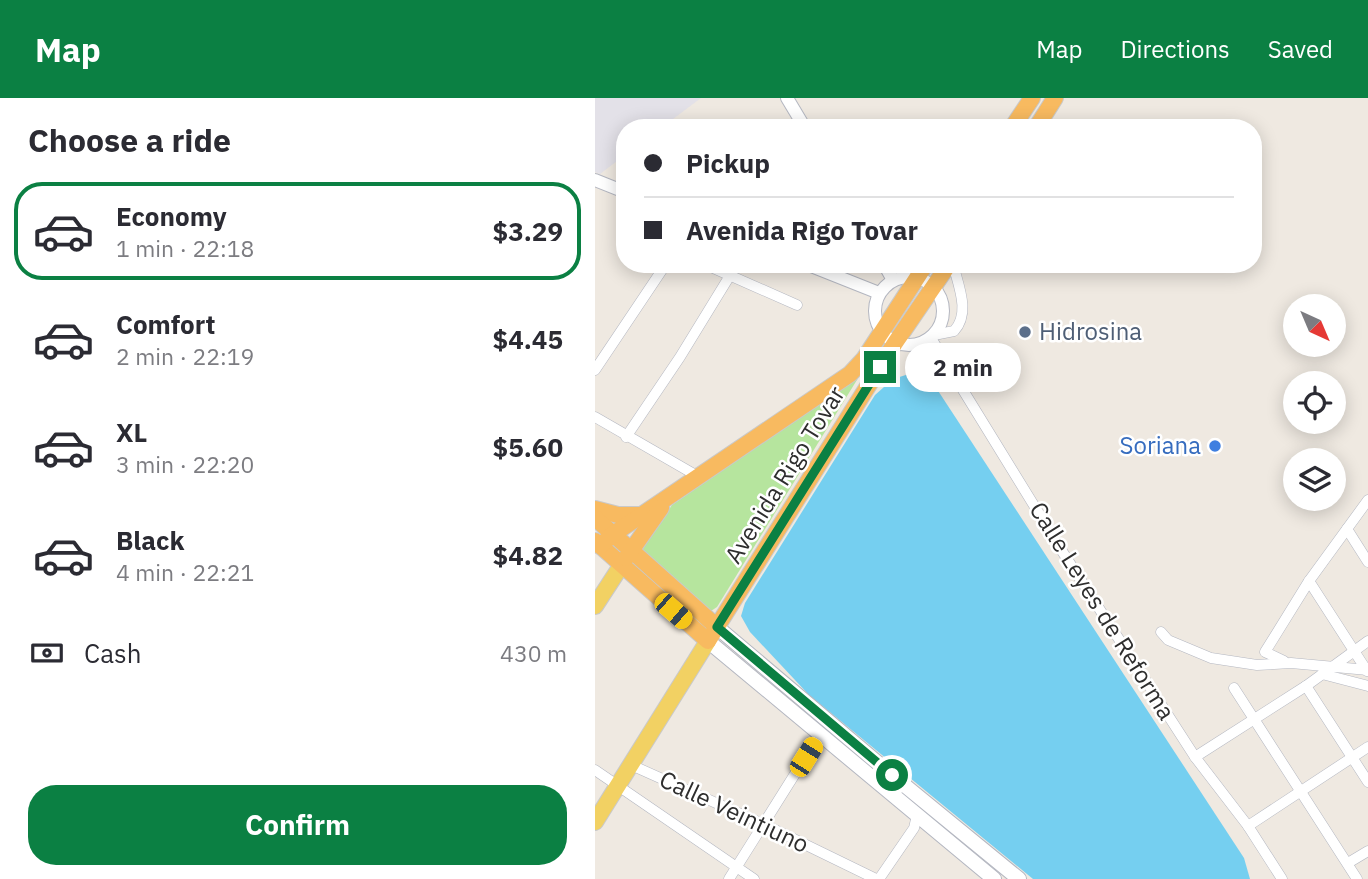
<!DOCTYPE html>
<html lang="en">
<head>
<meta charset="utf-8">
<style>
	:root { --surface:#fff; --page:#f7f7f7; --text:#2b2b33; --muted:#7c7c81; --line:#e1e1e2; --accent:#0b8043 }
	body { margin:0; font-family:"IBM Plex Sans",sans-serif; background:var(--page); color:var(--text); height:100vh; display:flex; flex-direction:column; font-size:26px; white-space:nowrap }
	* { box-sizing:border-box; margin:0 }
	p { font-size:23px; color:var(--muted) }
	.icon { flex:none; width:38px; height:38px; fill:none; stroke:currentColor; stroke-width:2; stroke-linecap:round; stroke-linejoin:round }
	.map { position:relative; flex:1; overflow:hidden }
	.side { display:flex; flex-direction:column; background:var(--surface); width:595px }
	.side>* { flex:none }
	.banner { position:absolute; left:21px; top:21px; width:646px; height:154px; border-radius:28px; box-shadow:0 4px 18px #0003; display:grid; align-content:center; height:154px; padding:0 28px; background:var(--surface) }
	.needle { width:46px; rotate:136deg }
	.fabs { position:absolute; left:688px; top:196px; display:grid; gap:14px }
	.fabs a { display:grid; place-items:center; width:63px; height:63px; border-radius:50%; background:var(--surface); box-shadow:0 4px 18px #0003; font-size:35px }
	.end { position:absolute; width:32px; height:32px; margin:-16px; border:9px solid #0b8043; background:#fff; box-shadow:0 0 0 4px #fff }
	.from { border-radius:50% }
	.bubble { position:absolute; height:49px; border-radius:24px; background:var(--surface); box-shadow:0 4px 18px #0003; font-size:23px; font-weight:700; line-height:49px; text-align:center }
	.car { position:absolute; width:21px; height:42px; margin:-21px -10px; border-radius:9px; box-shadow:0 0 5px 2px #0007; background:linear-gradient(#f5c518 24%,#345 0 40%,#f5c518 0 76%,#345 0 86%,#f5c518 0) }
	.banner b { display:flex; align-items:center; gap:24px; height:66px; font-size:26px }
	.banner b+b { border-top:2px solid var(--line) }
	.banner i { width:18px; height:18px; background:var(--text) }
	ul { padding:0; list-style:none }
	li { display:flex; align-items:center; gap:21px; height:98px; margin:0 14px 10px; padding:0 14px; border:4px solid transparent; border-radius:28px }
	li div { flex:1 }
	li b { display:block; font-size:26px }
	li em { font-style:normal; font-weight:700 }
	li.current { border-color:var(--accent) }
	li>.icon { width:63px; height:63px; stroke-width:1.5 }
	h2 { padding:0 28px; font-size:32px; line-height:84px }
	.pay { display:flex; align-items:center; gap:18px; height:77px; padding:0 28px; font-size:26px }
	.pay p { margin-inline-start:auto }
	.cta { display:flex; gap:14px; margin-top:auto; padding:14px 28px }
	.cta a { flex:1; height:80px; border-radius:28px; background:var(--accent); color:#fff; font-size:28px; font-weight:700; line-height:80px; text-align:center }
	header { display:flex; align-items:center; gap:42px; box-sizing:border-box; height:98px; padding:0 35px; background:var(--accent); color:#fff }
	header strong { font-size:33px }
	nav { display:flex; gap:38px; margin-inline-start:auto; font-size:24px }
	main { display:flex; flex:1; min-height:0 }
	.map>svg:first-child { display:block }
	.industrial { fill:#e3e1e8 }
	.green { fill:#b6e59e }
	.water { fill:#75cff0 }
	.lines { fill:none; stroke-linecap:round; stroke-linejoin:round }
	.minor-casing { stroke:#b4b7c1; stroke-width:11 }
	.tertiary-casing { stroke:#b4b7c1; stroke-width:14 }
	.secondary-casing { stroke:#b4b7c1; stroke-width:16 }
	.primary-casing { stroke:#c9c9c9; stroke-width:18 }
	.trunk-casing { stroke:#c9c9c9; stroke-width:18 }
	.minor { stroke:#fff; stroke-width:10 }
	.tertiary { stroke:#fff; stroke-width:12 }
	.secondary { stroke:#fff; stroke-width:14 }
	.primary { stroke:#f2d163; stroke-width:16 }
	.trunk { stroke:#f8ba60; stroke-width:16 }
	.route { stroke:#0b8043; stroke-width:9 }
	.service-dot { fill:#5c6f8a; stroke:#fff; stroke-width:2.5 }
	.shop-dot { fill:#3f7fe0; stroke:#fff; stroke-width:2.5 }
	.labels { text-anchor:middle; stroke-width:5; stroke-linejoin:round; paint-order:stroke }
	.service-label { font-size:24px; fill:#4e5e75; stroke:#fff; text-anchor:start }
	.shop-label { font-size:24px; fill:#366cbe; stroke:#fff; text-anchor:end }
	.street-label { font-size:24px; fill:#2e2e2e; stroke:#fff }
</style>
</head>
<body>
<header>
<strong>Map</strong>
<nav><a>Map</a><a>Directions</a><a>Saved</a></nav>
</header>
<main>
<section class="side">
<h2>Choose a ride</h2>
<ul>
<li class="current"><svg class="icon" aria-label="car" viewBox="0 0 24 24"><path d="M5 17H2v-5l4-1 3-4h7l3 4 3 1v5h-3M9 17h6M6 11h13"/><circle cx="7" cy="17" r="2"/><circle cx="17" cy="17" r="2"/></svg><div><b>Economy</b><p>1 min · 22:18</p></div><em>$3.29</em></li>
<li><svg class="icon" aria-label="car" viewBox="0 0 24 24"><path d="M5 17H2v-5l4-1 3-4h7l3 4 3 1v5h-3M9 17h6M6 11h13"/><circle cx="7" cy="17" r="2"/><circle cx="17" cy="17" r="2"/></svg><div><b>Comfort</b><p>2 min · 22:19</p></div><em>$4.45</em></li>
<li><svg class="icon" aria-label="car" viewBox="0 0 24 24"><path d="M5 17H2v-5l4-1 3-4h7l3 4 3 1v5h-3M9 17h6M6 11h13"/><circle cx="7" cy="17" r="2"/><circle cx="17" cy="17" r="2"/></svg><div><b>XL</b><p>3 min · 22:20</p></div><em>$5.60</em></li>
<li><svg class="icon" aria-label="car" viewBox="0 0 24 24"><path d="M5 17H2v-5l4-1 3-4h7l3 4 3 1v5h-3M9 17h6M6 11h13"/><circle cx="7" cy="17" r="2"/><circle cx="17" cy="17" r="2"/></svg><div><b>Black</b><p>4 min · 22:21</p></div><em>$4.82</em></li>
</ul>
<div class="pay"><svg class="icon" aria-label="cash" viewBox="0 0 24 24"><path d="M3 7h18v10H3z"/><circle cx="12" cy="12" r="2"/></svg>Cash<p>430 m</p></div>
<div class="cta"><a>Confirm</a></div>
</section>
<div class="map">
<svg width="773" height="781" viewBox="0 0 773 781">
	<rect width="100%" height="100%" fill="#efe9e1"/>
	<path class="industrial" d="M0,0H106L66,30H30V57L5,76L0,74Z"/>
	<path class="green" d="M265,277L122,509L116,513L48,453V450L77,407Z"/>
	<path class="water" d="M314,276L336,282L649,760L655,781H438L214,597L155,534L146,518L150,505L280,297L298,281Z"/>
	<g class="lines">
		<g class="minor-casing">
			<g id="minor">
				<path d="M109,166L202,207"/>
				<path d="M339,237L359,233C376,215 363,187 358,166"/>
				<path d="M336,240L467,453L600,659L653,728L687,781"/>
				<path d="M0,272L71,166"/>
				<path d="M0,319L104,379"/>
				<path d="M31,339L85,259L142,166"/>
				<path d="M752,431L773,464"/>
				<path d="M714,483L772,573"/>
				<path d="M566,534L573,542L616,560L662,567L696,565L773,572"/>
				<path d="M689,563L670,554L714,483L773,402"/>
				<path d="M727,576L773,588"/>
				<path d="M711,588L773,684"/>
				<path d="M639,590L762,781"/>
				<path d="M600,659L711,588L773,543"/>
				<path d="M36,667L168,726L281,781"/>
				<path d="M0,672L159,781"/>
				<path d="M653,728L773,649"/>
				<path d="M753,765L773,753"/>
				<path d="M134,781L225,636"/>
				<path d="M284,781L319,730L322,717"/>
			</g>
		</g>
		<g class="tertiary-casing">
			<g id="tertiary">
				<path d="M192,0L210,30"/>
				<path d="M0,82L30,94"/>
				<path d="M211,166L284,195"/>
				<path d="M289,166L298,182"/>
				<circle cx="314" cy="213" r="34"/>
			</g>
		</g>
		<g class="secondary-casing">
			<g id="secondary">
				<path d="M122,529L297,677L424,781"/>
				<path d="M113,543L399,781"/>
			</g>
		</g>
		<g class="primary-casing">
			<g id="primary">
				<path d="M0,508L26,468"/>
				<path d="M0,724L113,543"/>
			</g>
		</g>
		<g class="trunk-casing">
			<g id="trunk">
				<path d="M417,30L437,0"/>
				<path d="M441,30L460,0"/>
				<path d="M0,411L23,417H46"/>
				<path d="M0,420L122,529"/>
				<path d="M0,443L113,543L300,245L354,166"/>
				<path d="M5,448L17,437L255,276L269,261L331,166"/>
				<path d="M31,460L66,410"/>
			</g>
		</g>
		<use href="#minor" class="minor"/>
		<use href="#tertiary" class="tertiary"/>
		<use href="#secondary" class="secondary"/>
		<use href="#primary" class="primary"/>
		<use href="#trunk" class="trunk"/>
	</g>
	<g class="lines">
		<path class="route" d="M285,269L122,529L297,677"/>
	</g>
	<circle class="service-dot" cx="430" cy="234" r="7"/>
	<circle class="shop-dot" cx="620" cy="348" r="7"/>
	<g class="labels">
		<g class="service-label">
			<text x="444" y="242">Hidrosina</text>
		</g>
		<g class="shop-label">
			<text x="606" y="356">Soriana</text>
		</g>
		<g class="street-label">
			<text transform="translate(190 377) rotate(-58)" y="8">Avenida Rigo Tovar</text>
			<text transform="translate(507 513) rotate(58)" y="8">Calle Leyes de Reforma</text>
			<text transform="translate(139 714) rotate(25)" y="8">Calle Veintiuno</text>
		</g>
	</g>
</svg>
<div class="fabs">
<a><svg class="needle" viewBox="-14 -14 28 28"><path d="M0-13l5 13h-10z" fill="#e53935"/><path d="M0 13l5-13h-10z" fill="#7c7c81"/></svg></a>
<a><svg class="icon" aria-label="locate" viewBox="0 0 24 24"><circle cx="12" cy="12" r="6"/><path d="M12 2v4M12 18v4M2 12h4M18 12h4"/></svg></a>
<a><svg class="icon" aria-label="layers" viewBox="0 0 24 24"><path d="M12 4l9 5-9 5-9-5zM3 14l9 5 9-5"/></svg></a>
</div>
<i class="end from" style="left:297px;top:677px"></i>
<i class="end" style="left:285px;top:269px"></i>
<div class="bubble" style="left:310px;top:245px;width:116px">2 min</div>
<i class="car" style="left:78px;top:513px;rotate:131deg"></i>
<i class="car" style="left:211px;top:659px;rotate:32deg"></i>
<div class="banner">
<b><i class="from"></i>Pickup</b>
<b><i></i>Avenida Rigo Tovar</b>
</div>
</div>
</main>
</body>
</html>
